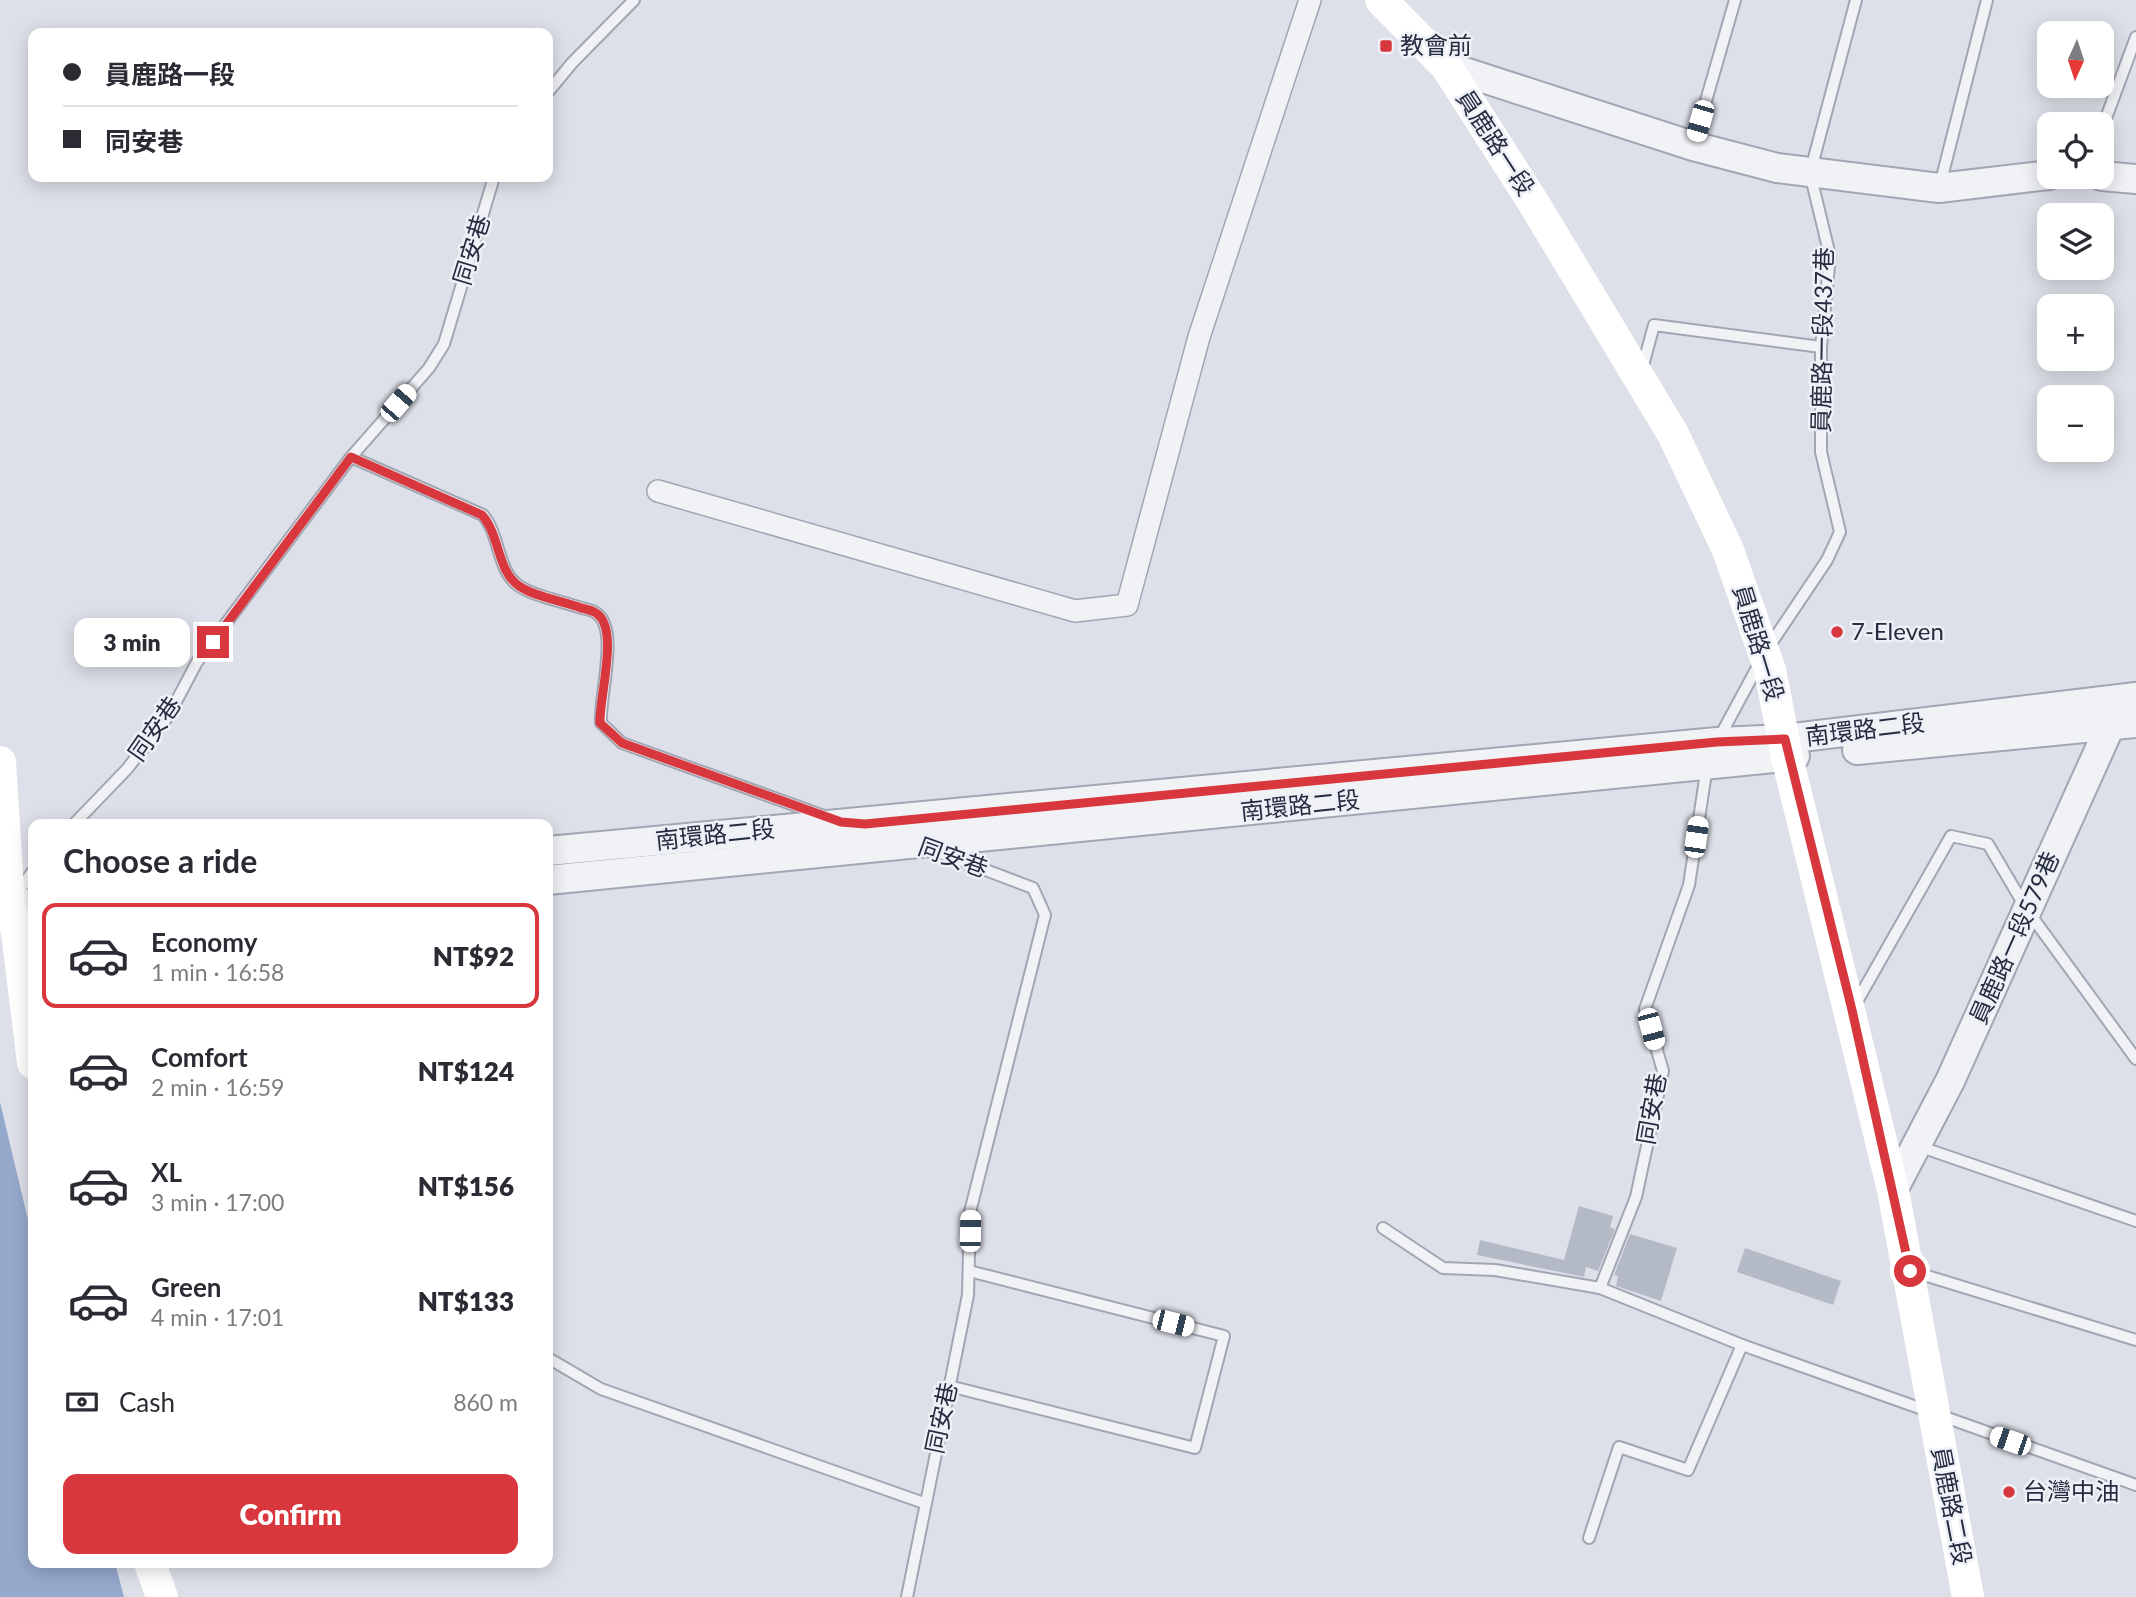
<!DOCTYPE html>
<html lang="en">
<head>
<meta charset="utf-8">
<style>
	:root { --surface:#fff; --page:#f7f7f7; --text:#2b2b33; --muted:#7c7c81; --line:#e1e1e2; --accent:#d8383d }
	body { margin:0; font-family:Lato,"Noto Sans TC",sans-serif; background:var(--page); color:var(--text); height:100vh; display:flex; flex-direction:column; font-size:26px; white-space:nowrap }
	* { box-sizing:border-box; margin:0 }
	p { font-size:23px; color:var(--muted) }
	.icon { flex:none; width:38px; height:38px; fill:none; stroke:currentColor; stroke-width:2; stroke-linecap:round; stroke-linejoin:round }
	.map { position:relative; flex:1; overflow:hidden }
	.panel { position:absolute; left:28px; top:819px; width:525px; height:749px; display:flex; flex-direction:column; background:var(--surface); border-radius:14px; box-shadow:0 4px 18px #0003 }
	.panel>* { flex:none }
	.top-card { position:absolute; left:28px; top:28px; width:525px; height:154px; border-radius:14px; box-shadow:0 4px 18px #0003; display:grid; align-content:center; height:154px; padding:0 35px; background:var(--surface) }
	.needle { width:46px; rotate:183deg }
	.buttons { position:absolute; left:2037px; top:21px; display:grid; gap:14px }
	.buttons a { display:grid; place-items:center; width:77px; height:77px; border-radius:14px; background:var(--surface); box-shadow:0 4px 18px #0003; font-size:35px }
	.end { position:absolute; width:32px; height:32px; margin:-16px; border:9px solid #d8383d; background:#fff; box-shadow:0 0 0 4px #fff }
	.from { border-radius:50% }
	.bubble { position:absolute; height:49px; border-radius:14px; background:var(--surface); box-shadow:0 4px 18px #0003; font-size:23px; font-weight:800; line-height:49px; text-align:center }
	.car { position:absolute; width:21px; height:42px; margin:-21px -10px; border-radius:9px; box-shadow:0 0 5px 2px #0007; background:linear-gradient(#fff 24%,#345 0 40%,#fff 0 76%,#345 0 86%,#fff 0) }
	.top-card b { display:flex; align-items:center; gap:24px; height:66px; font-size:26px }
	.top-card b+b { border-top:2px solid var(--line) }
	.top-card i { width:18px; height:18px; background:var(--text) }
	ul { padding:0; list-style:none }
	li { display:flex; align-items:center; gap:21px; height:105px; margin:0 14px 10px; padding:0 21px; border:4px solid transparent; border-radius:14px }
	li div { flex:1 }
	li b { display:block; font-size:26px }
	li em { font-style:normal; font-weight:800 }
	li.current { border-color:var(--accent) }
	li>.icon { width:63px; height:63px; stroke-width:1.5 }
	h2 { padding:0 35px; font-size:32px; line-height:84px }
	.pay { display:flex; align-items:center; gap:18px; height:77px; padding:0 35px; font-size:26px }
	.pay p { margin-inline-start:auto }
	.cta { display:flex; gap:14px; margin-top:auto; padding:14px 35px }
	.cta a { flex:1; height:80px; border-radius:14px; background:var(--accent); color:#fff; font-size:28px; font-weight:800; line-height:80px; text-align:center }
	.map>svg:first-child { display:block }
	.water { fill:#95a9cc }
	.building { fill:#b4b9c6 }
	.lines { fill:none; stroke-linecap:round; stroke-linejoin:round }
	.service-casing { stroke:#a2a6b2; stroke-width:14 }
	.minor-casing { stroke:#a2a6b2; stroke-width:24 }
	.tertiary-casing { stroke:#a2a6b2; stroke-width:32 }
	.service { stroke:#f0f2f6; stroke-width:10 }
	.minor { stroke:#f0f2f6; stroke-width:21 }
	.tertiary { stroke:#f0f2f6; stroke-width:28 }
	.secondary { stroke:#fff; stroke-width:32 }
	.route { stroke:#d8383d; stroke-width:9 }
	.poi-dot { fill:#d8383d; stroke:#edf0f6; stroke-width:2.5 }
	.labels { text-anchor:middle; stroke-width:5; stroke-linejoin:round; paint-order:stroke }
	.poi-label { font-size:24px; fill:#262c40; stroke:#edf0f6; text-anchor:start }
	.street-label { font-size:24px; fill:#262c40; stroke:#edf0f6 }
</style>
</head>
<body>
<div class="map">
<svg width="2136" height="1597" viewBox="0 0 2136 1597">
	<rect width="100%" height="100%" fill="#dde0e8"/>
	<path class="water" d="M0,1102L33,1241V1563H115L124,1597H0Z"/>
	<g class="building">
		<path d="M1579,1206L1613,1216L1610,1227L1615,1229L1598,1271L1586,1267L1584,1277L1477,1255L1480,1240L1564,1260Z"/>
		<path d="M1630,1234L1677,1248L1661,1301L1616,1286L1618,1276L1614,1275Z"/>
		<path d="M1745,1248L1841,1281L1833,1305L1737,1272Z"/>
	</g>
	<g class="lines">
		<g class="service-casing">
			<g id="service">
				<path d="M548,92L572,63L634,0"/>
				<path d="M2102,129L2136,37"/>
				<path d="M1693,146L1735,0"/>
				<path d="M1940,185L1987,0"/>
				<path d="M1642,369L1654,325L1821,347"/>
				<path d="M351,457L483,515C500,535 497,571 519,586C535,597 563,601 581,608C586,609 592,610 596,613C620,628 599,696 601,723L622,743L827,817"/>
				<path d="M1768,648L1827,560L1840,532L1821,452V347L1830,256L1810,173L1856,0"/>
				<path d="M1718,740L1760,662"/>
				<path d="M74,824L127,769L169,715L197,662L351,457L429,368L444,344L494,177"/>
				<path d="M16,895L33,871"/>
				<path d="M1855,1005L1951,836L1988,844L2027,910L2136,1059"/>
				<path d="M1918,1146L2136,1221"/>
				<path d="M1383,1228L1443,1268L1495,1270L1600,1288L1742,1345L2136,1485"/>
				<path d="M1911,1271L2136,1340"/>
				<path d="M1600,1288L1636,1197L1663,1071L1645,1009L1689,885L1707,766"/>
				<path d="M548,1358L601,1389L924,1503"/>
				<path d="M949,1386L1195,1448L1224,1336L969,1271"/>
				<path d="M1589,1538L1619,1447L1688,1470L1742,1345"/>
				<path d="M907,1597L968,1295L970,1212L1045,915L1033,888L933,850"/>
			</g>
		</g>
		<g class="minor-casing">
			<path id="minor" d="M658,491L1075,611L1127,605L1199,337L1310,0"/>
		</g>
		<g class="tertiary-casing">
			<g id="tertiary">
				<path d="M1446,66L1693,146L1777,168L1939,188L2049,175"/>
				<path d="M2102,176L2136,179"/>
				<path d="M1857,750L2136,723"/>
				<path d="M548,851L1717,742L1785,739L2136,697"/>
				<path d="M548,880L1795,756"/>
				<path d="M0,905L33,903"/>
				<path d="M1893,1190L1950,1081L2111,724L2120,712"/>
			</g>
		</g>
		<use href="#service" class="service"/>
		<use href="#minor" class="minor"/>
		<use href="#tertiary" class="tertiary"/>
		<g class="secondary">
			<path d="M1381,0L1446,66L1533,202L1673,434L1728,550L1770,670L1787,757L1893,1190L1968,1597"/>
			<path d="M0,762L9,905L17,932L33,1063"/>
			<path d="M150,1563L162,1597"/>
		</g>
	</g>
	<g class="lines">
		<path class="route" d="M213,642L351,457L482,515C500,535 497,571 519,586C535,597 563,601 581,608C586,609 592,610 596,613C620,628 599,696 600,723L622,743L841,822L865,824L1717,742L1785,739L1852,1010L1910,1271"/>
	</g>
	<g class="poi-dot">
		<rect x="1379" y="39" width="14" height="14" rx="3.5"/>
		<circle cx="1837" cy="632" r="7"/>
		<circle cx="2009" cy="1492" r="7"/>
	</g>
	<g class="labels">
		<g class="poi-label">
			<text x="1400" y="54">教會前</text>
			<text x="1851" y="640">7-Eleven</text>
			<text x="2023" y="1500">台灣中油</text>
		</g>
		<g class="street-label">
			<text transform="translate(1495 143) rotate(57)" y="8">員鹿路一段</text>
			<text transform="translate(472 250) rotate(-73)" y="8">同安巷</text>
			<text transform="translate(1823 340) rotate(-89)" y="8">員鹿路一段437巷</text>
			<text transform="translate(1758 643) rotate(73)" y="8">員鹿路一段</text>
			<text transform="translate(155 729) rotate(-55)" y="8">同安巷</text>
			<text transform="translate(1865 730) rotate(-7)" y="8">南環路二段</text>
			<text transform="translate(1300 806) rotate(-6)" y="8">南環路二段</text>
			<text transform="translate(715 835) rotate(-6)" y="8">南環路二段</text>
			<text transform="translate(953 858) rotate(20)" y="8">同安巷</text>
			<text transform="translate(2015 938) rotate(-66)" y="8">員鹿路一段579巷</text>
			<text transform="translate(1652 1109) rotate(-80)" y="8">同安巷</text>
			<text transform="translate(942 1418) rotate(-78)" y="8">同安巷</text>
			<text transform="translate(1951 1506) rotate(79)" y="8">員鹿路二段</text>
		</g>
	</g>
</svg>
<div class="buttons">
<a><svg class="needle" viewBox="-14 -14 28 28"><path d="M0-13l5 13h-10z" fill="#e53935"/><path d="M0 13l5-13h-10z" fill="#7c7c81"/></svg></a>
<a><svg class="icon" aria-label="locate" viewBox="0 0 24 24"><circle cx="12" cy="12" r="6"/><path d="M12 2v4M12 18v4M2 12h4M18 12h4"/></svg></a>
<a><svg class="icon" aria-label="layers" viewBox="0 0 24 24"><path d="M12 4l9 5-9 5-9-5zM3 14l9 5 9-5"/></svg></a>
<a>+</a>
<a>−</a>
</div>
<i class="end from" style="left:1910px;top:1271px"></i>
<i class="end" style="left:213px;top:642px"></i>
<div class="bubble" style="left:74px;top:618px;width:116px">3 min</div>
<i class="car" style="left:1700px;top:121px;rotate:196deg"></i>
<i class="car" style="left:398px;top:403px;rotate:41deg"></i>
<i class="car" style="left:1696px;top:837px;rotate:8deg"></i>
<i class="car" style="left:1651px;top:1029px;rotate:165deg"></i>
<i class="car" style="left:970px;top:1231px;rotate:1deg"></i>
<i class="car" style="left:1173px;top:1323px;rotate:104deg"></i>
<i class="car" style="left:2010px;top:1441px;rotate:289deg"></i>
<div class="top-card">
<b><i class="from"></i>員鹿路一段</b>
<b><i></i>同安巷</b>
</div>
<section class="panel">
<h2>Choose a ride</h2>
<ul>
<li class="current"><svg class="icon" aria-label="car" viewBox="0 0 24 24"><path d="M5 17H2v-5l4-1 3-4h7l3 4 3 1v5h-3M9 17h6M6 11h13"/><circle cx="7" cy="17" r="2"/><circle cx="17" cy="17" r="2"/></svg><div><b>Economy</b><p>1 min · 16:58</p></div><em>NT$92</em></li>
<li><svg class="icon" aria-label="car" viewBox="0 0 24 24"><path d="M5 17H2v-5l4-1 3-4h7l3 4 3 1v5h-3M9 17h6M6 11h13"/><circle cx="7" cy="17" r="2"/><circle cx="17" cy="17" r="2"/></svg><div><b>Comfort</b><p>2 min · 16:59</p></div><em>NT$124</em></li>
<li><svg class="icon" aria-label="car" viewBox="0 0 24 24"><path d="M5 17H2v-5l4-1 3-4h7l3 4 3 1v5h-3M9 17h6M6 11h13"/><circle cx="7" cy="17" r="2"/><circle cx="17" cy="17" r="2"/></svg><div><b>XL</b><p>3 min · 17:00</p></div><em>NT$156</em></li>
<li><svg class="icon" aria-label="car" viewBox="0 0 24 24"><path d="M5 17H2v-5l4-1 3-4h7l3 4 3 1v5h-3M9 17h6M6 11h13"/><circle cx="7" cy="17" r="2"/><circle cx="17" cy="17" r="2"/></svg><div><b>Green</b><p>4 min · 17:01</p></div><em>NT$133</em></li>
</ul>
<div class="pay"><svg class="icon" aria-label="cash" viewBox="0 0 24 24"><path d="M3 7h18v10H3z"/><circle cx="12" cy="12" r="2"/></svg>Cash<p>860 m</p></div>
<div class="cta"><a>Confirm</a></div>
</section>
</div>
</body>
</html>
